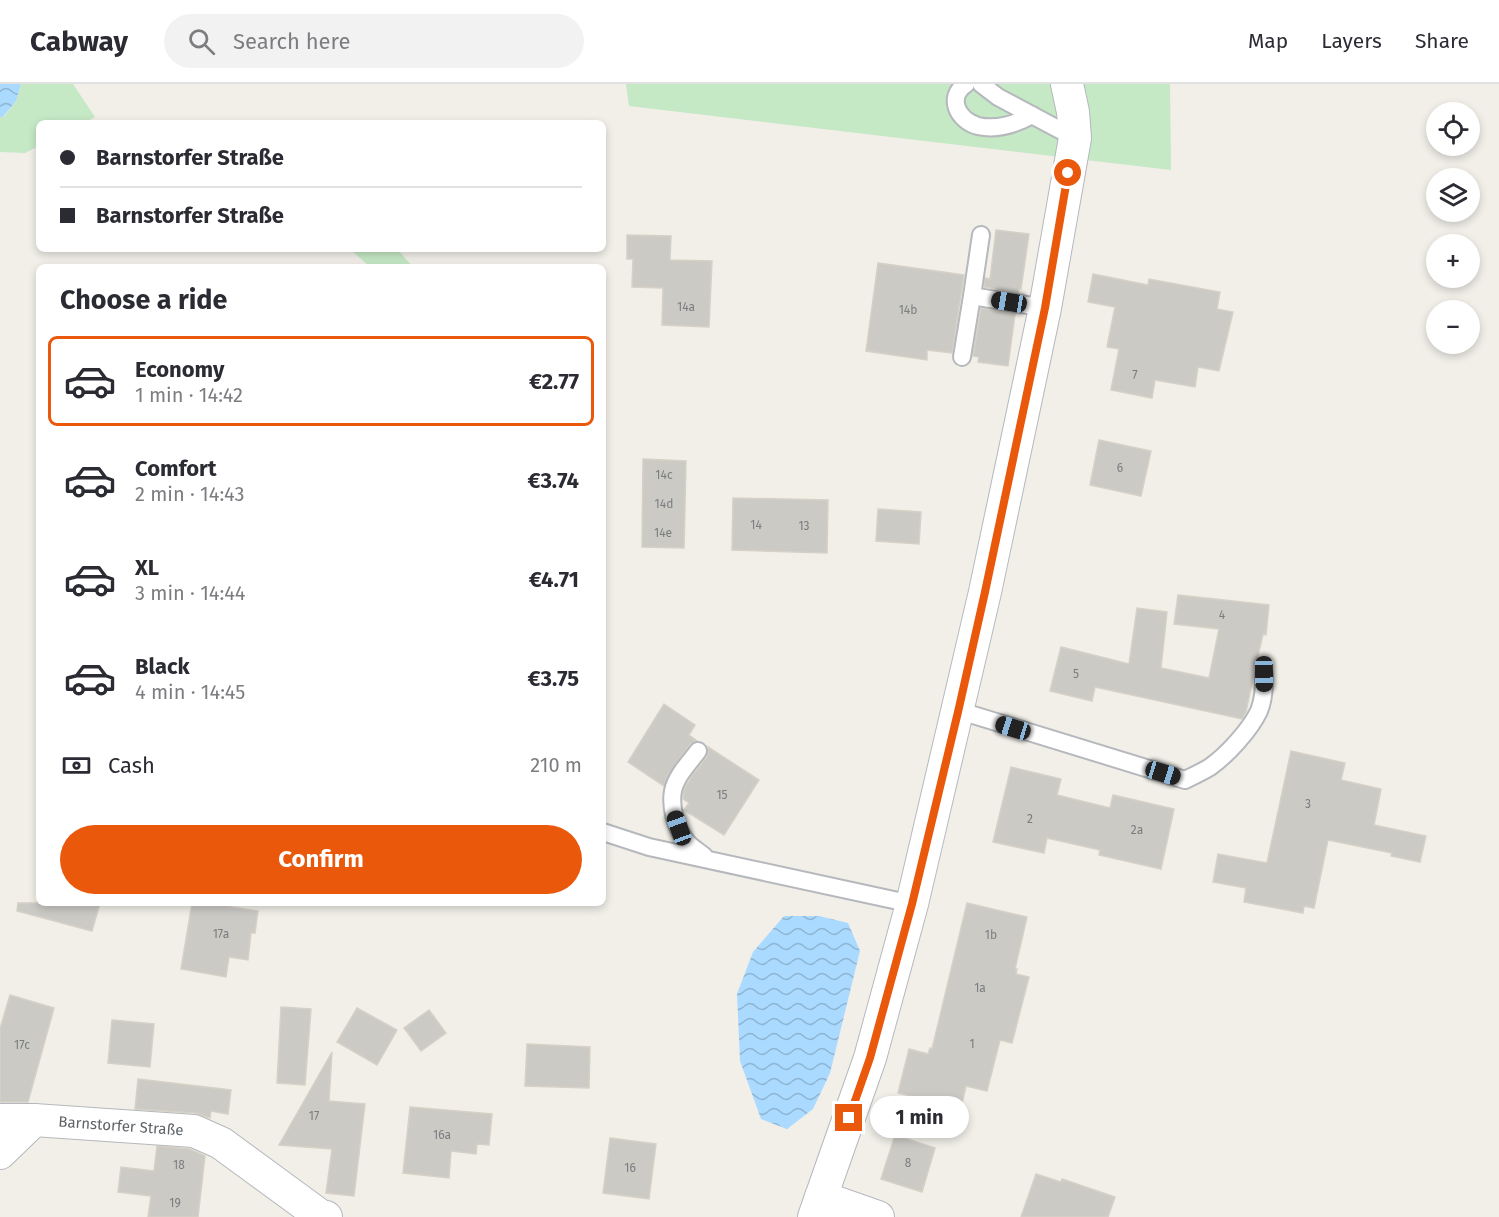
<!DOCTYPE html>
<html lang="en">
<head>
<meta charset="utf-8">
<style>
	:root { --surface:#fff; --page:#f2f2f3; --text:#2b2b33; --muted:#7c7c81; --line:#e1e1e2; --accent:#ea580c }
	body { margin:0; font-family:"Fira Sans",sans-serif; background:var(--page); color:var(--text); height:100vh; display:flex; flex-direction:column; font-size:22px; white-space:nowrap }
	* { box-sizing:border-box; margin:0 }
	p { font-size:20px; color:var(--muted) }
	.icon { flex:none; width:33px; height:33px; fill:none; stroke:currentColor; stroke-width:2; stroke-linecap:round; stroke-linejoin:round }
	.map { position:relative; flex:1; overflow:hidden }
	.panel { position:absolute; left:36px; top:180px; width:570px; height:642px; display:flex; flex-direction:column; background:var(--surface); border-radius:9px; box-shadow:0 3px 9px #0003 }
	.panel>* { flex:none }
	.guide { position:absolute; left:36px; top:36px; width:570px; height:132px; border-radius:9px; box-shadow:0 3px 9px #0003; display:grid; align-content:center; height:132px; padding:0 24px; background:var(--surface) }
	.controls { position:absolute; left:1426px; top:18px; display:grid; gap:12px }
	.controls a { display:grid; place-items:center; width:54px; height:54px; border-radius:50%; background:var(--surface); box-shadow:0 3px 9px #0003; font-size:30px }
	.end { position:absolute; width:27px; height:27px; margin:-14px; border:8px solid #ea580c; background:#fff; box-shadow:0 0 0 3px #fff }
	.from { border-radius:50% }
	.bubble { position:absolute; height:42px; border-radius:21px; background:var(--surface); box-shadow:0 3px 9px #0003; font-size:20px; font-weight:700; line-height:42px; text-align:center }
	.car { position:absolute; width:18px; height:36px; margin:-18px -9px; border-radius:8px; box-shadow:0 0 4px 2px #0007; background:linear-gradient(#222 24%,#8ab4d8 0 40%,#222 0 76%,#8ab4d8 0 86%,#222 0) }
	.guide b { display:flex; align-items:center; gap:21px; height:57px; font-size:22px }
	.guide b+b { border-top:2px solid var(--line) }
	.guide i { width:15px; height:15px; background:var(--text) }
	ul { padding:0; list-style:none }
	li { display:flex; align-items:center; gap:18px; height:90px; margin:0 12px 9px; padding:0 12px; border:3px solid transparent; border-radius:9px }
	li div { flex:1 }
	li b { display:block; font-size:22px }
	li em { font-style:normal; font-weight:700 }
	li.active { border-color:var(--accent) }
	li>.icon { width:54px; height:54px; stroke-width:1.5 }
	h2 { padding:0 24px; font-size:27px; line-height:72px }
	.pay { display:flex; align-items:center; gap:15px; height:66px; padding:0 24px; font-size:22px }
	.pay p { margin-inline-start:auto }
	.action { display:flex; gap:12px; margin-top:auto; padding:12px 24px }
	.action a { flex:1; height:69px; border-radius:36px; background:var(--accent); color:#fff; font-size:24px; font-weight:700; line-height:69px; text-align:center }
	header { display:flex; align-items:center; gap:36px; box-sizing:border-box; height:84px; padding:0 30px; background:var(--surface); border-bottom:2px solid var(--line) }
	header strong { font-size:28px }
	nav { display:flex; gap:33px; margin-inline-start:auto; font-size:21px }
	.search { width:420px; height:54px; background:var(--page); display:flex; align-items:center; gap:15px; box-sizing:border-box; padding:0 21px; border-radius:33px; color:var(--muted); font-size:22px }
	.map>svg:first-child { display:block }
	.grass { fill:#c5e8c5 }
	.water { fill:url(#water-waves) }
	.building { fill:#cccac5; stroke:#d6d1c6; stroke-width:1.5 }
	.lines { fill:none; stroke-linecap:round; stroke-linejoin:round }
	.service-casing { stroke:#b5b8bc; stroke-width:20 }
	.minor-casing { stroke:#b5b8bc; stroke-width:34 }
	.service { stroke:#fff; stroke-width:16 }
	.minor { stroke:#fff; stroke-width:32 }
	.route { stroke:#ea580c; stroke-width:8 }
	.labels { text-anchor:middle; stroke-width:6; stroke-linejoin:round; paint-order:stroke }
	.number-label { font-size:12px; fill:#7a7d7f }
	.street-label { font-size:15px; fill:#5f6368; stroke:#fff }
</style>
</head>
<body>
<header>
<strong>Cabway</strong>
<div class="search"><svg class="icon" aria-label="search" viewBox="0 0 24 24"><circle cx="10" cy="10" r="6"/><path d="M15 15l6 6"/></svg>Search here</div>
<nav><a>Map</a><a>Layers</a><a>Share</a></nav>
</header>
<div class="map">
<svg width="1499" height="1133" viewBox="0 0 1499 1133">
	<defs>
		<pattern id="water-waves" width="16" height="10" patternUnits="userSpaceOnUse" patternTransform="scale(1.5)"><rect width="16" height="10" fill="#aadaff"/><path d="M0 5q4-4 8 0t8 0" fill="none" stroke="#8eb4d2"/></pattern>
	</defs>
	<rect width="100%" height="100%" fill="#f1efe8"/>
	<g class="grass">
		<path d="M21,0H73L95,33L84,39H39V62L25,69L0,68V33H4L16,17Z"/>
		<path d="M626,0H1170L1171,86L629,22Z"/>
		<path d="M350,165H397L413,183H370Z"/>
	</g>
	<g class="water">
		<path d="M0,0H21L16,17L3,33H0Z"/>
		<path d="M784,832H819L848,839L860,867L830,989L813,1025L787,1045L761,1035L740,977L737,910L753,868Z"/>
	</g>
	<g class="building">
		<path d="M996,146L1029,150L1021,205H1019L1018,209L984,203L985,194L990,195Z"/>
		<path d="M627,151L671,152L670,176L712,177L709,243L662,241L663,204L632,203L633,175H627Z"/>
		<path d="M878,179L964,191L952,269L927,266V276L866,267Z"/>
		<path d="M1093,190L1148,201L1149,195L1220,208L1217,225L1233,228L1219,287L1198,283L1195,303L1155,296L1152,314L1111,306L1119,265L1107,263L1115,223L1088,218Z"/>
		<path d="M981,224L1015,230L1008,282L978,278L979,273L973,272Z"/>
		<path d="M1099,356L1151,367L1141,412L1090,401Z"/>
		<path d="M643,375L686,377L684,464L642,463Z"/>
		<path d="M733,414L828,416L827,469L732,466Z"/>
		<path d="M878,425L921,428L919,460L876,457Z"/>
		<path d="M1178,511L1269,521L1266,551L1263,550L1254,589L1246,628L1242,635L1095,603L1092,617L1050,607L1061,563L1129,580L1137,524L1167,528L1161,584L1209,594L1219,545L1174,540Z"/>
		<path d="M664,620L695,641L689,651L697,657L690,660L679,675L668,691L664,702L628,678Z"/>
		<path d="M708,663L759,696L724,751L684,726L689,719L683,715L684,705L692,692L707,673L708,668Z"/>
		<path d="M1291,667L1345,679L1341,696L1381,705L1374,741L1426,752L1420,778L1391,772L1392,769L1328,756L1314,824L1304,822L1303,829L1244,818L1246,804L1213,798L1218,770L1267,779Z"/>
		<path d="M1011,683L1061,695L1057,711L1110,724L1113,711L1174,725L1161,785L1099,771L1100,766L1047,754L1044,769L993,758Z"/>
		<path d="M18,819H100L92,847L17,827Z"/>
		<path d="M192,819H205L258,827L255,849H251L248,876L229,873L226,893L181,885Z"/>
		<path d="M967,819L1027,833L1015,885H1017L1016,890L1029,893L1012,959L1000,956L987,1007L966,1002L961,1024L898,1009L909,965L928,970L930,964L932,965Z"/>
		<path d="M10,911L54,924L28,1018H0V945Z"/>
		<path d="M281,923L311,925L305,1001L277,999Z"/>
		<path d="M357,924L397,946L377,981L337,958Z"/>
		<path d="M429,926L446,949L421,967L404,944Z"/>
		<path d="M112,936L154,940L150,983L108,979Z"/>
		<path d="M527,960L590,963L589,1004L525,1002Z"/>
		<path d="M332,968L329,1017L365,1020L354,1112L326,1109L332,1065L279,1061Z"/>
		<path d="M138,995L231,1006L228,1030L211,1027L210,1034L195,1029L135,1025Z"/>
		<path d="M410,1023L492,1030L489,1061L477,1060L476,1070L451,1067L449,1094L403,1089Z"/>
		<path d="M895,1051L935,1064L922,1108L881,1095Z"/>
		<path d="M610,1054L656,1060L649,1115L603,1109Z"/>
		<path d="M157,1062L190,1065L205,1072L198,1133H148L151,1112L118,1108L121,1083L154,1087Z"/>
		<path d="M1036,1090L1061,1098L1062,1095L1115,1113L1108,1133H1021Z"/>
	</g>
	<g class="lines">
		<g class="service-casing">
			<g id="service">
				<path d="M966,0C946,13 958,37 978,42C996,46 1016,40 1032,31"/>
				<path d="M981,0L998,13L1075,54"/>
				<path d="M981,151L972,212L1045,224"/>
				<path d="M962,273L972,212"/>
				<path d="M958,629L970,630L1185,696C1193,692 1202,688 1210,683C1227,671 1250,646 1259,627C1264,615 1264,602 1264,590"/>
				<path d="M698,667C689,679 676,692 673,707C670,723 676,744 686,757C691,763 698,767 704,772"/>
				<path d="M603,748L649,763L912,820"/>
			</g>
		</g>
		<g class="minor-casing">
			<g id="minor">
				<path d="M0,1036H34L194,1047L221,1059L322,1133H326"/>
				<path d="M0,1069L34,1036"/>
				<path d="M821,1113L878,1133"/>
				<path d="M814,1133L870,974L912,820L985,508L1045,224L1075,54L1073,28L1067,0"/>
			</g>
		</g>
		<use href="#service" class="service"/>
		<use href="#minor" class="minor"/>
	</g>
	<g class="lines">
		<path class="route" d="M849,1034L870,974L912,820L958,628L985,508L1045,224L1068,89"/>
	</g>
	<g class="labels">
		<g class="number-label">
			<text x="686" y="227">14a</text>
			<text x="908" y="230">14b</text>
			<text x="1135" y="295">7</text>
			<text x="1120" y="388">6</text>
			<text x="664" y="395">14c</text>
			<text x="664" y="424">14d</text>
			<text x="756" y="445">14</text>
			<text x="804" y="446">13</text>
			<text x="663" y="453">14e</text>
			<text x="1222" y="535">4</text>
			<text x="1076" y="594">5</text>
			<text x="722" y="715">15</text>
			<text x="1308" y="724">3</text>
			<text x="1030" y="739">2</text>
			<text x="1137" y="750">2a</text>
			<text x="221" y="854">17a</text>
			<text x="991" y="855">1b</text>
			<text x="980" y="908">1a</text>
			<text x="972" y="964">1</text>
			<text x="22" y="965">17c</text>
			<text x="314" y="1036">17</text>
			<text x="442" y="1055">16a</text>
			<text x="908" y="1083">8</text>
			<text x="179" y="1085">18</text>
			<text x="630" y="1088">16</text>
			<text x="175" y="1123">19</text>
		</g>
		<g class="street-label">
			<text transform="translate(121 1042) rotate(4)" y="5">Barnstorfer Straße</text>
		</g>
	</g>
</svg>
<div class="controls">
<a><svg class="icon" aria-label="locate" viewBox="0 0 24 24"><circle cx="12" cy="12" r="6"/><path d="M12 2v4M12 18v4M2 12h4M18 12h4"/></svg></a>
<a><svg class="icon" aria-label="layers" viewBox="0 0 24 24"><path d="M12 4l9 5-9 5-9-5zM3 14l9 5 9-5"/></svg></a>
<a>+</a>
<a>−</a>
</div>
<i class="end from" style="left:1068px;top:89px"></i>
<i class="end" style="left:849px;top:1034px"></i>
<div class="bubble" style="left:870px;top:1012px;width:99px">1 min</div>
<i class="car" style="left:1009px;top:218px;rotate:279deg"></i>
<i class="car" style="left:1264px;top:590px;rotate:179deg"></i>
<i class="car" style="left:1013px;top:644px;rotate:287deg"></i>
<i class="car" style="left:1163px;top:689px;rotate:107deg"></i>
<i class="car" style="left:679px;top:744px;rotate:340deg"></i>
<div class="guide">
<b><i class="from"></i>Barnstorfer Straße</b>
<b><i></i>Barnstorfer Straße</b>
</div>
<section class="panel">
<h2>Choose a ride</h2>
<ul>
<li class="active"><svg class="icon" aria-label="car" viewBox="0 0 24 24"><path d="M5 17H2v-5l4-1 3-4h7l3 4 3 1v5h-3M9 17h6M6 11h13"/><circle cx="7" cy="17" r="2"/><circle cx="17" cy="17" r="2"/></svg><div><b>Economy</b><p>1 min · 14:42</p></div><em>€2.77</em></li>
<li><svg class="icon" aria-label="car" viewBox="0 0 24 24"><path d="M5 17H2v-5l4-1 3-4h7l3 4 3 1v5h-3M9 17h6M6 11h13"/><circle cx="7" cy="17" r="2"/><circle cx="17" cy="17" r="2"/></svg><div><b>Comfort</b><p>2 min · 14:43</p></div><em>€3.74</em></li>
<li><svg class="icon" aria-label="car" viewBox="0 0 24 24"><path d="M5 17H2v-5l4-1 3-4h7l3 4 3 1v5h-3M9 17h6M6 11h13"/><circle cx="7" cy="17" r="2"/><circle cx="17" cy="17" r="2"/></svg><div><b>XL</b><p>3 min · 14:44</p></div><em>€4.71</em></li>
<li><svg class="icon" aria-label="car" viewBox="0 0 24 24"><path d="M5 17H2v-5l4-1 3-4h7l3 4 3 1v5h-3M9 17h6M6 11h13"/><circle cx="7" cy="17" r="2"/><circle cx="17" cy="17" r="2"/></svg><div><b>Black</b><p>4 min · 14:45</p></div><em>€3.75</em></li>
</ul>
<div class="pay"><svg class="icon" aria-label="cash" viewBox="0 0 24 24"><path d="M3 7h18v10H3z"/><circle cx="12" cy="12" r="2"/></svg>Cash<p>210 m</p></div>
<div class="action"><a>Confirm</a></div>
</section>
</div>
</body>
</html>
